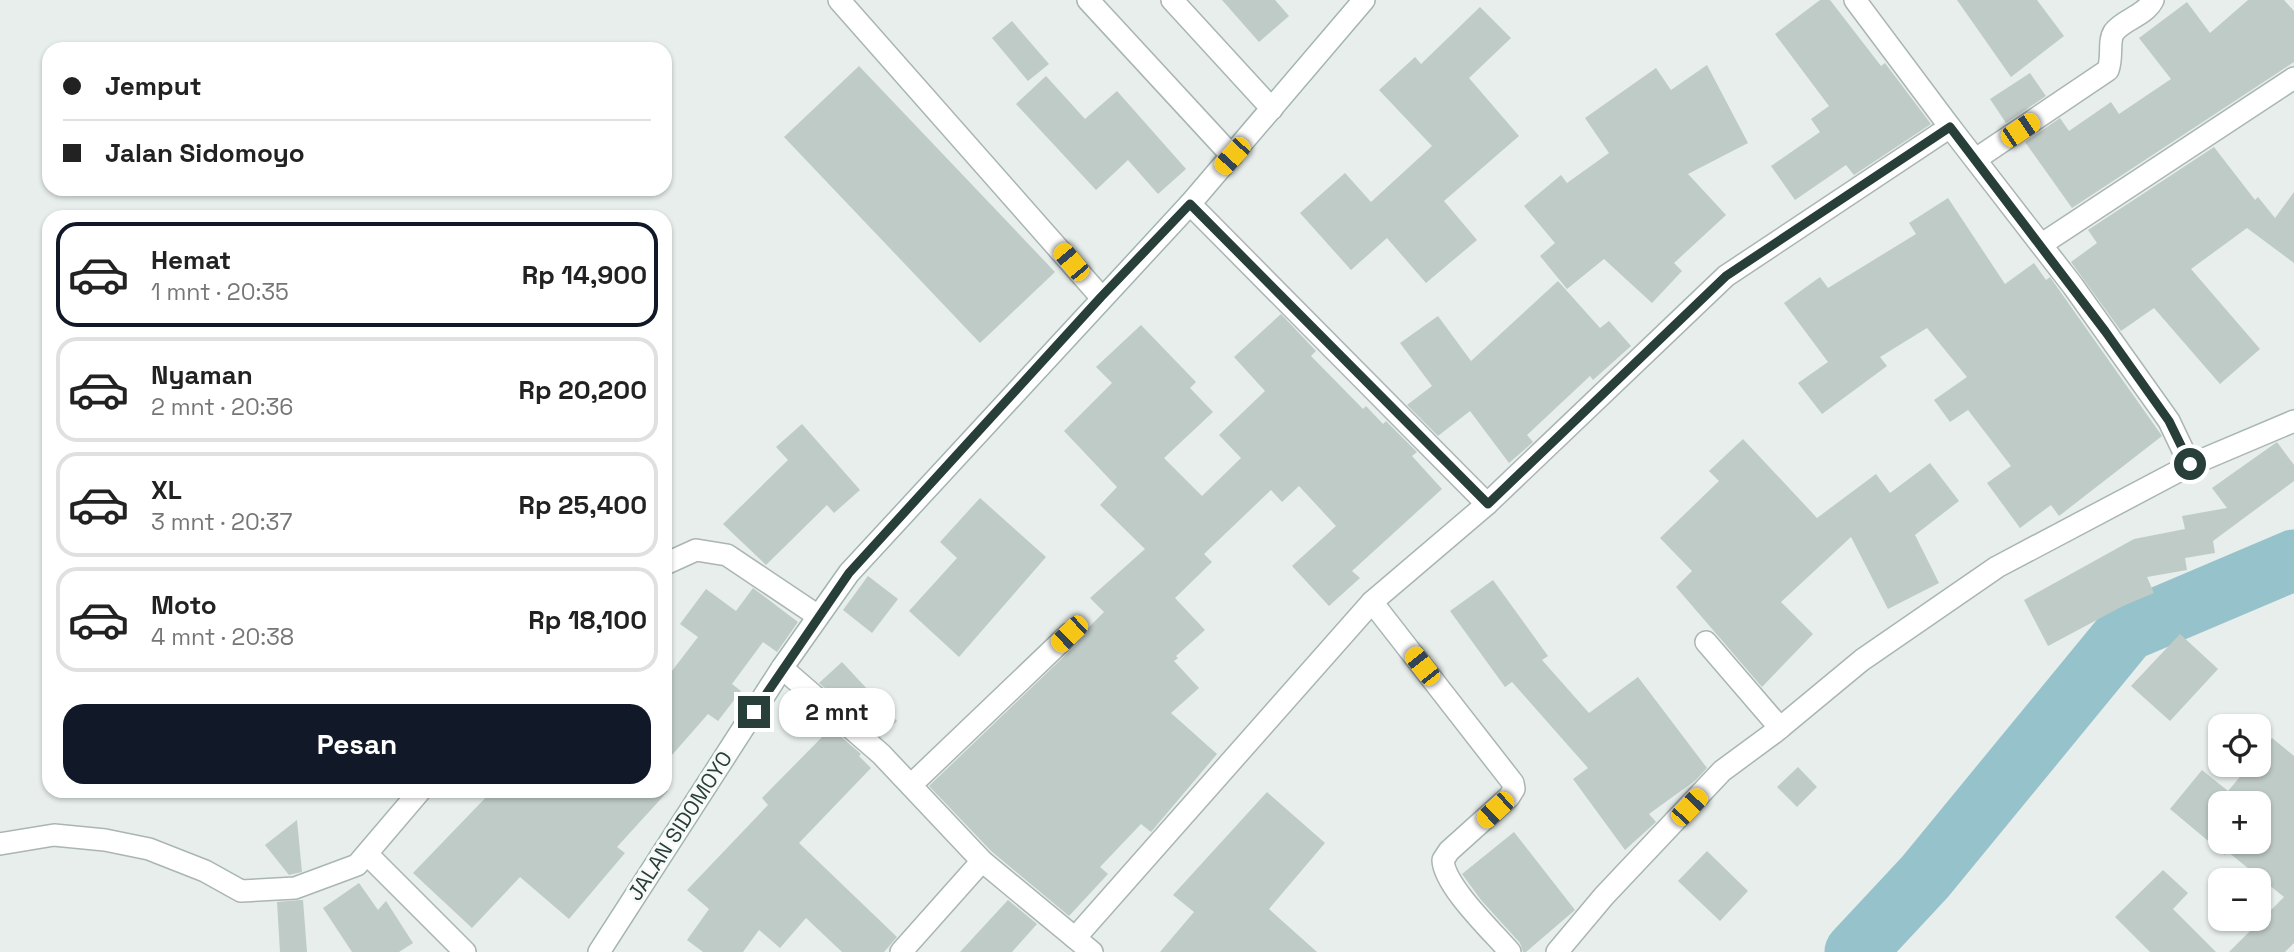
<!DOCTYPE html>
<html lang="id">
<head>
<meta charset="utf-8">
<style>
	:root { --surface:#fff; --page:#f6f6f6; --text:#222; --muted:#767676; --line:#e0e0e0; --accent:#111827 }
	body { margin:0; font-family:"Space Grotesk",sans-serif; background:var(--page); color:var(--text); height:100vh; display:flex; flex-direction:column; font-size:26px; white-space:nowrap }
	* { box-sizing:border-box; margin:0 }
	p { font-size:23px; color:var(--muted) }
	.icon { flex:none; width:38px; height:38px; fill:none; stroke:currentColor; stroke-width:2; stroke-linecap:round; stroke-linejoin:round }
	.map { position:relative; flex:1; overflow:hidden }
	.panel { position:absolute; left:42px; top:210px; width:630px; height:588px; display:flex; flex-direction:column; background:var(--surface); border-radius:21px; box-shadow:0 2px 5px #0004 }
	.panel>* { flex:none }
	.guide { position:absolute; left:42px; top:42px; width:630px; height:154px; border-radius:21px; box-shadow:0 2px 5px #0004; display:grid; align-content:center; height:154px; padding:0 21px; background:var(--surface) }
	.buttons { position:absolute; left:2208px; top:714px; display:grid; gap:14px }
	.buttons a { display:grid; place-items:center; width:63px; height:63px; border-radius:14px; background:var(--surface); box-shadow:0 2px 5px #0004; font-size:35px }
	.end { position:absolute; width:32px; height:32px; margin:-16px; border:9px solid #273e39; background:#fff; box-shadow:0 0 0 4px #fff }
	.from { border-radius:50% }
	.bubble { position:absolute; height:49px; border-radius:21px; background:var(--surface); box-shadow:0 2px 5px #0004; font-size:23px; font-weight:800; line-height:49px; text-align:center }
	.car { position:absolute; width:21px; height:42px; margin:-21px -10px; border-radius:9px; box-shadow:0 0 5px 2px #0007; background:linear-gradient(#f5c518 24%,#345 0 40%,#f5c518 0 76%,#345 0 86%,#f5c518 0) }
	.guide b { display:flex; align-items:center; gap:24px; height:66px; font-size:26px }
	.guide b+b { border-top:2px solid var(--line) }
	.guide i { width:18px; height:18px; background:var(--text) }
	ul { padding:12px 0 0; list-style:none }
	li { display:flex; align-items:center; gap:21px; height:105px; margin:0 14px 10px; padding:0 7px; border:4px solid var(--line); border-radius:21px }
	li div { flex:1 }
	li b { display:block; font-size:26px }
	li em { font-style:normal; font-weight:800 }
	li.active { border-color:var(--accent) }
	li>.icon { width:63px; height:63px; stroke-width:1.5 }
	.cta { display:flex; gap:14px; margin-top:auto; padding:14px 21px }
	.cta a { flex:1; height:80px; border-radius:21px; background:var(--accent); color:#fff; font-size:28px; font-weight:800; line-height:80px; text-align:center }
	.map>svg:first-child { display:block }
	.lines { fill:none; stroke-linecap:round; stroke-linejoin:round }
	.river { stroke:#96c2cc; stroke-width:61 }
	.building { fill:#bfcbc7; fill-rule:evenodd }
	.service-casing { stroke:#aab6b2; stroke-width:24 }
	.minor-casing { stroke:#aab6b2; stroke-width:24 }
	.secondary-casing { stroke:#a3b5af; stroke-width:24 }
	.service { stroke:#fff; stroke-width:21 }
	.minor { stroke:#fff; stroke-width:21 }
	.secondary { stroke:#fff; stroke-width:21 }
	.route { stroke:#273e39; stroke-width:9 }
	.labels { text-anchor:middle; stroke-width:6; stroke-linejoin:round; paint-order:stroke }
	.street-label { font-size:21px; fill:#273e39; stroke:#f7faf9 }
</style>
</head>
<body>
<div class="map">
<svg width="2294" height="952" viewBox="0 0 2294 952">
	<rect width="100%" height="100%" fill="#e7eeeb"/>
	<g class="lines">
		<path class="river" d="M1855,952L1925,877L2127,631L2294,560"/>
	</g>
	<g class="building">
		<path d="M1222,0H1275L1289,16L1259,42Z"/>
		<path d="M1820,0H1830L1881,66L1885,63L1931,124L1854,175L1846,165L1795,200L1771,166L1820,132L1811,119L1829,106L1775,34Z"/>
		<path d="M1957,0H2037L2064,36L2011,77Z"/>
		<path d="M2248,0H2284L2294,11V62L2072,208L2025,142L2060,118L2069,131L2111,102L2119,114L2171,79L2139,38L2187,2L2210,33Z"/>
		<path d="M1480,7L1511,38L1469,78L1519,136L1444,201L1477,240L1426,283L1387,238L1351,270L1300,213L1345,173L1371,202L1432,146L1379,90L1415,57L1421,64Z"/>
		<path d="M1012,21L1049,64L1028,81L992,38Z"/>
		<path d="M1707,65L1748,143L1688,174L1726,215L1674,263L1682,271L1652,303L1604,259L1567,289L1540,256L1555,243L1524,206L1561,175L1567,183L1609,153L1585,118L1656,68L1671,90Z"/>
		<path d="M859,66L1055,272L980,343L784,137Z"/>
		<path d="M2030,73L2046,96L2006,123L1990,99Z"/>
		<path d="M1046,76L1085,119L1117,91L1186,169L1158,194L1128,160L1096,190L1016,104Z"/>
		<path d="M2214,147L2255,200L2258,197L2275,218L2294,192V263L2247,228L2191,269L2260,349L2220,384L2154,308L2121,331L2071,262L2097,243L2088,230Z"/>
		<path d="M1948,198L2005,284L2034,263L2046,280L2050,277L2162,436L2059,516L2051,505L2020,528L1987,483L2011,466L1968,410L1950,422L1934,400L1967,377L1927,328L1880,357L1887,366L1822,414L1798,383L1828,362L1784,303L1820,277L1828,288L1916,234L1909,223Z"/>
		<path d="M1558,281L1600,328L1609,321L1631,346L1593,380L1590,376L1527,435L1533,442L1509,463L1470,411L1438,436L1407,405L1432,386L1400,343L1438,316L1471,361Z"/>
		<path d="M1281,314L1316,351L1311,356L1363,409L1366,406L1383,424L1386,421L1417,452L1412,456L1442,489L1352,571L1360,578L1329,606L1292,566L1336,526L1299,486L1282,502L1271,490L1204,554L1212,562L1175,598L1205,630L1176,656L1178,658L1174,661L1199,688L1171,713L1217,754L1151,832L1141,824L1100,867L1108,874L1069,916L991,851L929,786L1078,643L1082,634L1104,612L1090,598L1145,549L1100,505L1117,487L1064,431L1112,383L1096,367L1141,325L1196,382L1190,388L1213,412L1164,458L1202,496L1241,458L1219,435L1265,391L1234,357Z"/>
		<path d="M802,424L860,490L834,513L827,505L766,565L723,524L788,460L776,447Z"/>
		<path d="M1743,439L1817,518L1876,474L1890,493L1930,463L1959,501L1915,535L1939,583L1888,609L1851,537L1781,602L1813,634L1762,687L1676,587L1692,571L1660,538L1719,481L1709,471Z"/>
		<path d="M2277,442L2294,465V481L2213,541L2215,553L2185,558L2187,570L2147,577L2154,593L2123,606L2048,646L2024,600L2134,539L2185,529L2182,516L2227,508L2212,488Z"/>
		<path d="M980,498L1046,557L959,657L909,611L957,558L940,542Z"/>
		<path d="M868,576L898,599L872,633L843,610Z"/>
		<path d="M1493,580L1548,656L1542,660L1589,713L1638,677L1707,768L1696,780L1649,814L1656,822L1625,850L1573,779L1588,768L1512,682L1505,687L1450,611Z"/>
		<path d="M753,588L798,622L777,652L763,642L732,684L741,691L718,721L708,714L665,763V680L698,637L680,624L706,589L736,611Z"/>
		<path d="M2180,634L2218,669L2170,721L2131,686Z"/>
		<path d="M842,662L897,721L881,736L819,683Z"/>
		<path d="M831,728L861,754L859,756L871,768L799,843L897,937L884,952H842L806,918L780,948L759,930L743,952H703L687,940L709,909L687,890L768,805L762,798Z"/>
		<path d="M2272,738L2294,756V943L2285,952H2229L2284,897L2228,852L2225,855L2170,809L2202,770L2228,791L2250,765H2259V753ZM2221,803H2259V842H2221Z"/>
		<path d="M1798,767L1817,787L1797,807L1777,787Z"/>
		<path d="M492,791H668L617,847L625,853L569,919L520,877L472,928L413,873Z"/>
		<path d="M1267,792L1325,843L1269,909L1317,952H1160L1194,912L1173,895Z"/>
		<path d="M297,820L302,872L289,875L265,845Z"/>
		<path d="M1514,832L1575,910L1526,952H1523L1520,943L1481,900L1462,874Z"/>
		<path d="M1707,851L1748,891L1720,921L1678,881Z"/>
		<path d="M2163,870L2188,893L2173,909L2216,952H2150L2115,917Z"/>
		<path d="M359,883L378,910L386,901L413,943L399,952H352L323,908Z"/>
		<path d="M300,900H303L307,952H280L277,902Z"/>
		<path d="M1008,900L1037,924L1012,952H960Z"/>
	</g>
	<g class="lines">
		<g class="service-casing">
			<g id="service">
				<path d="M839,0L1101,297"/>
				<path d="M1088,0L1232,156"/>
				<path d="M1172,0L1272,109"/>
				<path d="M2042,244L2294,78"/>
				<path d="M2190,465L2294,421"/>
			</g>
		</g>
		<g class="minor-casing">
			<g id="minor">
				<path d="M1855,0L1950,127"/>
				<path d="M1976,159L2108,70C2113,57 2108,41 2114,32C2124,19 2145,16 2153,0"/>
				<path d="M1190,204L1487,504"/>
				<path d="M665,564L696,550L727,555L818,616"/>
				<path d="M1372,602L1513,783L1514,789L1509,797L1449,851L1443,860C1444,886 1493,932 1510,952"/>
				<path d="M1706,642L1780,728"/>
				<path d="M782,668L881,754L982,861L1092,952"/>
				<path d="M911,785L1069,634"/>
				<path d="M0,844L54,835L105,840L149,849L205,871L241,891L295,888L357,865L420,791"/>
				<path d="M367,854L465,952"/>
				<path d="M1075,938L1372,602L1487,504L1726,276L1950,127L2073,286L2169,421L2190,465L1997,567L1862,660L1775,732L1722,771L1604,896L1557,952"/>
				<path d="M901,952L982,861"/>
			</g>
		</g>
		<g class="secondary-casing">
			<path id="secondary" d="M599,952L782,668L849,573L1190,204L1364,0"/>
		</g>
		<use href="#service" class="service"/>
		<use href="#minor" class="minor"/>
		<use href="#secondary" class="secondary"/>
	</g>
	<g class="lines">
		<path class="route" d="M754,712L849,573L1101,297L1190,204L1488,504L1726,276L1950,127L2105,331L2169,421L2190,464"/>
	</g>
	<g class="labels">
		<g class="street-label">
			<text transform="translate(680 826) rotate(-57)" y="7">JALAN SIDOMOYO</text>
		</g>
	</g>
</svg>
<div class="buttons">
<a><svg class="icon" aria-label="locate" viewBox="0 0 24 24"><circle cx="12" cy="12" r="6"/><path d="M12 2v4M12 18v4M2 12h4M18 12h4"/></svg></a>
<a>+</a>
<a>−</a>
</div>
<i class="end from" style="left:2190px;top:464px"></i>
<i class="end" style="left:754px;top:712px"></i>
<div class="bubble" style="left:779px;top:688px;width:116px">2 mnt</div>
<i class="car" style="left:2020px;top:130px;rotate:56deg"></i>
<i class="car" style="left:1232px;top:156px;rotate:222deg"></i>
<i class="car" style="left:1071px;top:262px;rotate:320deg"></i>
<i class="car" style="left:1069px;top:634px;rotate:226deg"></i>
<i class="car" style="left:1422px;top:666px;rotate:322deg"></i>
<i class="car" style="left:1689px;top:807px;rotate:43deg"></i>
<i class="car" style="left:1495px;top:810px;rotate:227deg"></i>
<div class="guide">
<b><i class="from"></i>Jemput</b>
<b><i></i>Jalan Sidomoyo</b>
</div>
<section class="panel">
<ul>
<li class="active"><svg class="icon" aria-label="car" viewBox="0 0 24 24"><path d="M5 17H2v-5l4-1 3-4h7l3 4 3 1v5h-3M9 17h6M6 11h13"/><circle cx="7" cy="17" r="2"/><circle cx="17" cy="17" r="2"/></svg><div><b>Hemat</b><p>1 mnt · 20:35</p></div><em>Rp 14,900</em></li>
<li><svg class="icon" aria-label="car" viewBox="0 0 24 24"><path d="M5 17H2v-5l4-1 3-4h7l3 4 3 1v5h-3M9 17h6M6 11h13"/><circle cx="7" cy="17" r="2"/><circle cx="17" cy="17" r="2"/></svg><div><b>Nyaman</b><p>2 mnt · 20:36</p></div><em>Rp 20,200</em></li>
<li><svg class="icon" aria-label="car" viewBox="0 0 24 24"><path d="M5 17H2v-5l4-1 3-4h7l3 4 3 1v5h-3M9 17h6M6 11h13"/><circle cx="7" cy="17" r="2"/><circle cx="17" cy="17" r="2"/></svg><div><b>XL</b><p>3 mnt · 20:37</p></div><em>Rp 25,400</em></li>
<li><svg class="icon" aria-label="car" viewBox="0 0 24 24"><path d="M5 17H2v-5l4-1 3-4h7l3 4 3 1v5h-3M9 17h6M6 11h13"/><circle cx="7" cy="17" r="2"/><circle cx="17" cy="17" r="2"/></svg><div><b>Moto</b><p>4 mnt · 20:38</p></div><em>Rp 18,100</em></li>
</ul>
<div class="cta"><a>Pesan</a></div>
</section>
</div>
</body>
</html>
